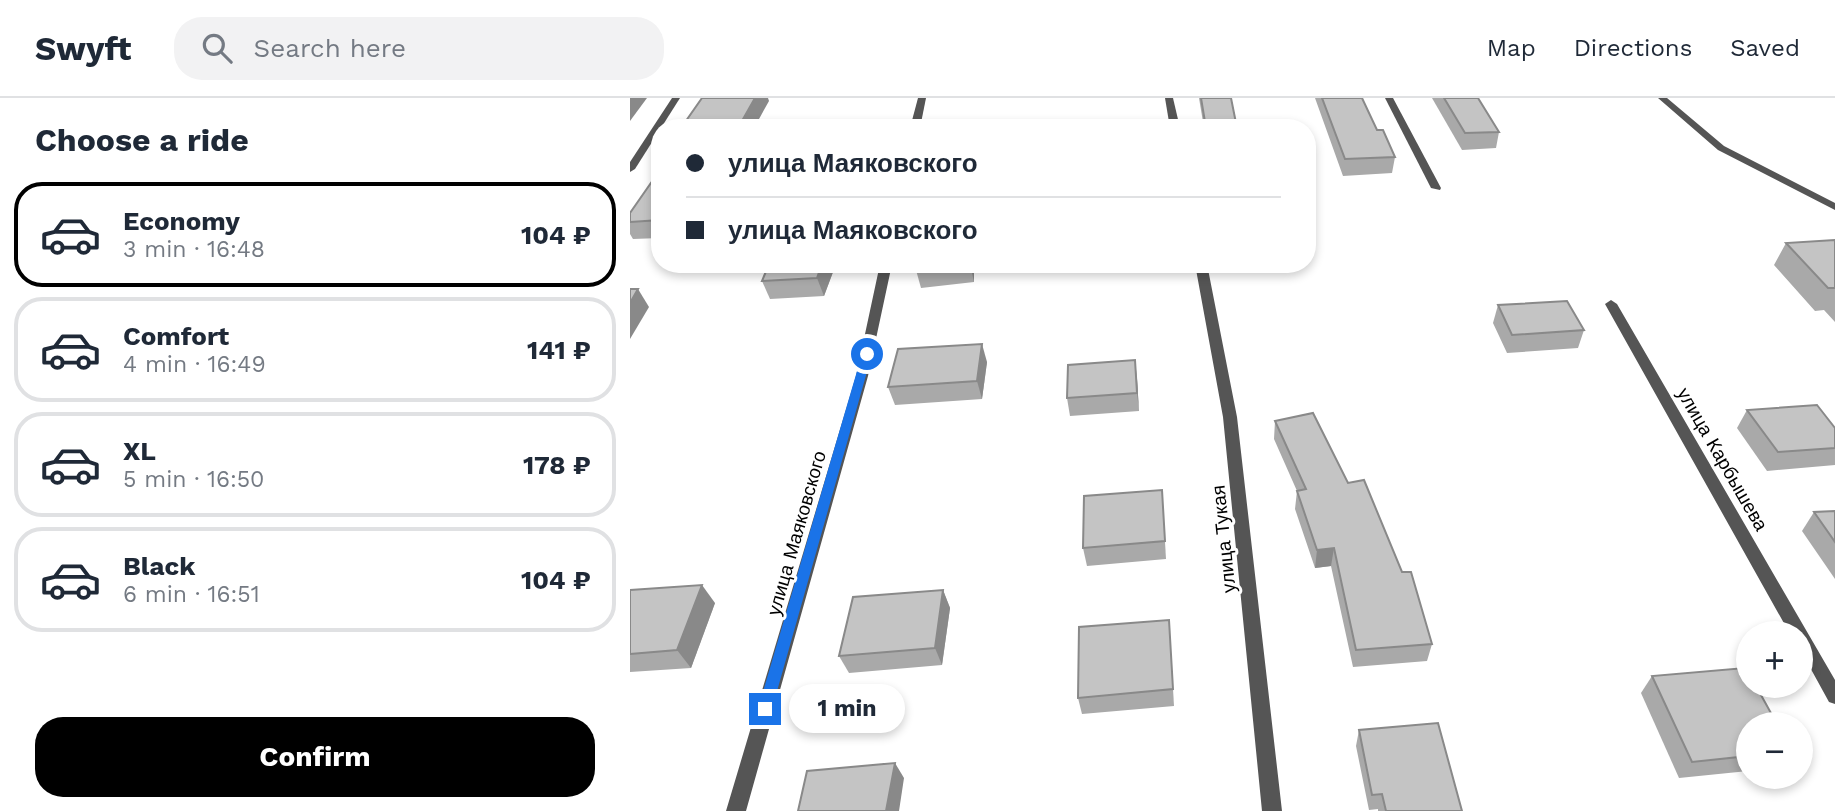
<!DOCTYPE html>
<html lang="en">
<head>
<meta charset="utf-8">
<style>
	:root { --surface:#fff; --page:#f2f2f3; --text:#1f2937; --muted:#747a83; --line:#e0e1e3; --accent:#000 }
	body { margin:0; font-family:"Work Sans",sans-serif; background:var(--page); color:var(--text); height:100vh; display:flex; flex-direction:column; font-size:26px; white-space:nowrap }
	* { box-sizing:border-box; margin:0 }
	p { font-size:23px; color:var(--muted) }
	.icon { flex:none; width:38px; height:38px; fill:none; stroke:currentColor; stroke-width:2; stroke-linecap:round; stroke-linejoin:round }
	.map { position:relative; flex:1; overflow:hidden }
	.side { display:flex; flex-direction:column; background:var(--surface); width:630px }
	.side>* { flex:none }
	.guide { position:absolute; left:21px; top:21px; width:665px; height:154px; border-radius:28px; box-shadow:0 4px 10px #0003; display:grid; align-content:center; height:154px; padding:0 35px; background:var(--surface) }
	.controls { position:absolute; left:1106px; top:523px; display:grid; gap:14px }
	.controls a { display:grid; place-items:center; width:77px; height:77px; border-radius:50%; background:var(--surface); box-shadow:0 4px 10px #0003; font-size:35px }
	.end { position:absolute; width:32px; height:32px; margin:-16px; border:9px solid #1a73e8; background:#fff; box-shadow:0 0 0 4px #fff }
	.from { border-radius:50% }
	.bubble { position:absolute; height:49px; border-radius:24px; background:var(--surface); box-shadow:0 4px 10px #0003; font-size:23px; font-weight:700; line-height:49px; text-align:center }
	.guide b { display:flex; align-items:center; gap:24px; height:66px; font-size:26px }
	.guide b+b { border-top:2px solid var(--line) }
	.guide i { width:18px; height:18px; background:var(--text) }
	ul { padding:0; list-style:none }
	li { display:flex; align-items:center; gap:21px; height:105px; margin:0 14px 10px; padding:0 21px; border:4px solid var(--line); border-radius:28px }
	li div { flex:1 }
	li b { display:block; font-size:26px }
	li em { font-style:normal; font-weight:700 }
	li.selected { border-color:var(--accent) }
	li>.icon { width:63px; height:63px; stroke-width:1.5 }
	h2 { padding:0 35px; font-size:32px; line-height:84px }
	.button { display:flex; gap:14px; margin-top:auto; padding:14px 35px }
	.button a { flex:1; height:80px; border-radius:28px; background:var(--accent); color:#fff; font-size:28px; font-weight:700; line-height:80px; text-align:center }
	header { display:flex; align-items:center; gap:42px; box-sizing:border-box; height:98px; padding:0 35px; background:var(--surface); border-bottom:2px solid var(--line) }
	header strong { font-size:33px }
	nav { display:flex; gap:38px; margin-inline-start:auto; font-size:24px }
	.search { width:490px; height:63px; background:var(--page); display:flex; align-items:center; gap:18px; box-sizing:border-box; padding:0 24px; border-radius:28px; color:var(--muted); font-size:26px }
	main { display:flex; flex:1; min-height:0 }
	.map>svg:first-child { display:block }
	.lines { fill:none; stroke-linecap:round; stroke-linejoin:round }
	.street { fill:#555; fill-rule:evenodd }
	.wall { fill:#a9a9a9 }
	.shaded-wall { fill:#898989 }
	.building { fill:#c4c4c4; stroke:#898989; stroke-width:2 }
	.route { fill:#1a73e8 }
	.labels { text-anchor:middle; stroke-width:6; stroke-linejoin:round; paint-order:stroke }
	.street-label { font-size:19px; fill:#000; stroke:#fff }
</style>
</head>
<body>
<header>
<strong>Swyft</strong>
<div class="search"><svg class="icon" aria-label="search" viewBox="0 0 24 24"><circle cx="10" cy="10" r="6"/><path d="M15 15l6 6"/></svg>Search here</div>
<nav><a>Map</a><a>Directions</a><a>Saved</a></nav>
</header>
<main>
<section class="side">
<h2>Choose a ride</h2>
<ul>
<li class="selected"><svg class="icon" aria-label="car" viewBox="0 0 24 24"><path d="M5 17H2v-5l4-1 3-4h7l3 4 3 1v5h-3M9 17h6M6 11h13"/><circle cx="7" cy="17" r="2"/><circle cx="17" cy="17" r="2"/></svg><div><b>Economy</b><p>3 min · 16:48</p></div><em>104 ₽</em></li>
<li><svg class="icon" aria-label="car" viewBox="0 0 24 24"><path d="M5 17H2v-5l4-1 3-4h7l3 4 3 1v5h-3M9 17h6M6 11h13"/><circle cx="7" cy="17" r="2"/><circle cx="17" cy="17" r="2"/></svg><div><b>Comfort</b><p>4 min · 16:49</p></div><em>141 ₽</em></li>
<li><svg class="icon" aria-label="car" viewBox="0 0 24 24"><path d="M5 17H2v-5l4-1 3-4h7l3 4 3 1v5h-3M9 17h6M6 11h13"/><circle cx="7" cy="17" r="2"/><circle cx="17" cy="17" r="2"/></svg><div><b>XL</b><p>5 min · 16:50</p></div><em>178 ₽</em></li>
<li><svg class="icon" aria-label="car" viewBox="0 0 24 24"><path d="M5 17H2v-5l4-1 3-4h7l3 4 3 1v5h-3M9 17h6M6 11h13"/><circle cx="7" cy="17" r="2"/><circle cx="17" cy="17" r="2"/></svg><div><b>Black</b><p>6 min · 16:51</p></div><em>104 ₽</em></li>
</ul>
<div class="button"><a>Confirm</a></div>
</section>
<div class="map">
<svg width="1205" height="713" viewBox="0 0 1205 713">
	<rect width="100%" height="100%" fill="#fff"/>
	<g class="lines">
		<g class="street">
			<path d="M42,0H50L5,71L0,74V64Z"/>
			<path d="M288,0H296L290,30H280Z"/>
			<path d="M535,0H543L550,30H540Z"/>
			<path d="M755,0H763L811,90L810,92L801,90Z"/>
			<path d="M1028,0H1037L1094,48L1205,105V112L1088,52Z"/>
			<path d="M250,166H262L238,278L116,713H96L226,278Z"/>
			<path d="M565,166H577L607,319L652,713H632L593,319Z"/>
			<path d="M981,202L987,206L1205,582V606L1199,604L1171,553V536H1160L975,206Z"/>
		</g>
	</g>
	<g class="wall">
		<path d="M569,0H601L607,30H574Z"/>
		<path d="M685,0H732L747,32L765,59L762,75L713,78Z"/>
		<path d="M802,0H848L869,34L866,50L832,52Z"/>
		<path d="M30,72V140L3,141L0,136V115Z"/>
		<path d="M1205,142V224L1194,212L1185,213L1144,167L1156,145Z"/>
		<path d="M206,166L194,198L140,201L132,183Z"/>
		<path d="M286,166H344V184L291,190L286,172Z"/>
		<path d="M868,207L954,232L948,250L877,255L863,225Z"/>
		<path d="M357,264L352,301L265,307L258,289Z"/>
		<path d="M507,281L509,313L440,318L437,300Z"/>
		<path d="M1117,312L1205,330V367L1137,373L1107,330Z"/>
		<path d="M645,323L802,546L797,563L723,569L701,468L685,470L665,411L667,393L644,341Z"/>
		<path d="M532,392L536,461L457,468L453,450Z"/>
		<path d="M1205,413V481L1172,433L1184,414Z"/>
		<path d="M0,492L85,505L61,570L0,574Z"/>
		<path d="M313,492L320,510L312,567L219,575L209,558Z"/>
		<path d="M540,539L544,608L452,616L448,600Z"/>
		<path d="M1022,578L1118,626V673L1049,680L1011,595Z"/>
		<path d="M729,632L832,713H748V711L739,712L726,648Z"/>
	</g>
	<g class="shaded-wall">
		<path d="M0,0H17L0,23Z"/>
		<path d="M125,0H138L139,3L124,30H108Z"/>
		<path d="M192,166H206L194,198L187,180Z"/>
		<path d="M340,166H344V184Z"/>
		<path d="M8,191L19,209L0,241V205Z"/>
		<path d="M352,246L357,264L352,301L347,283Z"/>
		<path d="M505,262L507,281L509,313L507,295Z"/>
		<path d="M704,450L701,468L685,470L687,452Z"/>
		<path d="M72,487L85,505L61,570L47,552Z"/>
		<path d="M313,492L320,510L312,567L305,550Z"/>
		<path d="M265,665L274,680L269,713H256Z"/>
	</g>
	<g class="building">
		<path d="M72,0H125L108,30H51Z"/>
		<path d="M571,0H601L607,30H576Z"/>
		<path d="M692,0H732L747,32H753L765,59L715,61Z"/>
		<path d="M814,0H848L869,34L835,35Z"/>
		<path d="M30,72V122L0,124V115Z"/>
		<path d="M1205,142V190H1198L1156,145Z"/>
		<path d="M139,166H192L187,180L132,183Z"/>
		<path d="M286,166H336L286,172Z"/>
		<path d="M0,191H8L0,205Z"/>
		<path d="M937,203L954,232L882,237L868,207Z"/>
		<path d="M352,246L347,283L258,289L268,251Z"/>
		<path d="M505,262L507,295L437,300L438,267Z"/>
		<path d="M1187,307L1205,330V350L1148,354L1117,312Z"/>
		<path d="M683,315L718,385L734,382L772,474H781L802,546L726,552L704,450L687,452L667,393L676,391L645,323Z"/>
		<path d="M532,392L535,443L453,450L454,398Z"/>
		<path d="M1205,413V444L1184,414Z"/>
		<path d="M72,487L47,552L0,556V492Z"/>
		<path d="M313,492L305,550L209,558L223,499Z"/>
		<path d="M539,522L543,591L448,600L449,529Z"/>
		<path d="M1115,570L1118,575V588H1126L1147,626H1118V658L1062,664L1022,578Z"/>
		<path d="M808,625L832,713H756L752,696L742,697L729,632Z"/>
		<path d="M265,665L256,713H168L177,673Z"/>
	</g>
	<path class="route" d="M237,253L242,256L142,611L135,617L128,611L232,256Z"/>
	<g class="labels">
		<g class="street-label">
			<text transform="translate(1093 361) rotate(60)" y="7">улица Карбышева</text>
			<text transform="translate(166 435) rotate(-74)" y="7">улица Маяковского</text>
			<text transform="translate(593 441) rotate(-96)" y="7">улица Тукая</text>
		</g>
	</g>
</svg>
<div class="controls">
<a>+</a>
<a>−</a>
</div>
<i class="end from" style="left:237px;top:256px"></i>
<i class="end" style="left:135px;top:611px"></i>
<div class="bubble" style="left:159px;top:586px;width:116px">1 min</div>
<div class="guide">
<b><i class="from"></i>улица Маяковского</b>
<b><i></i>улица Маяковского</b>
</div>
</div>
</main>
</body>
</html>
